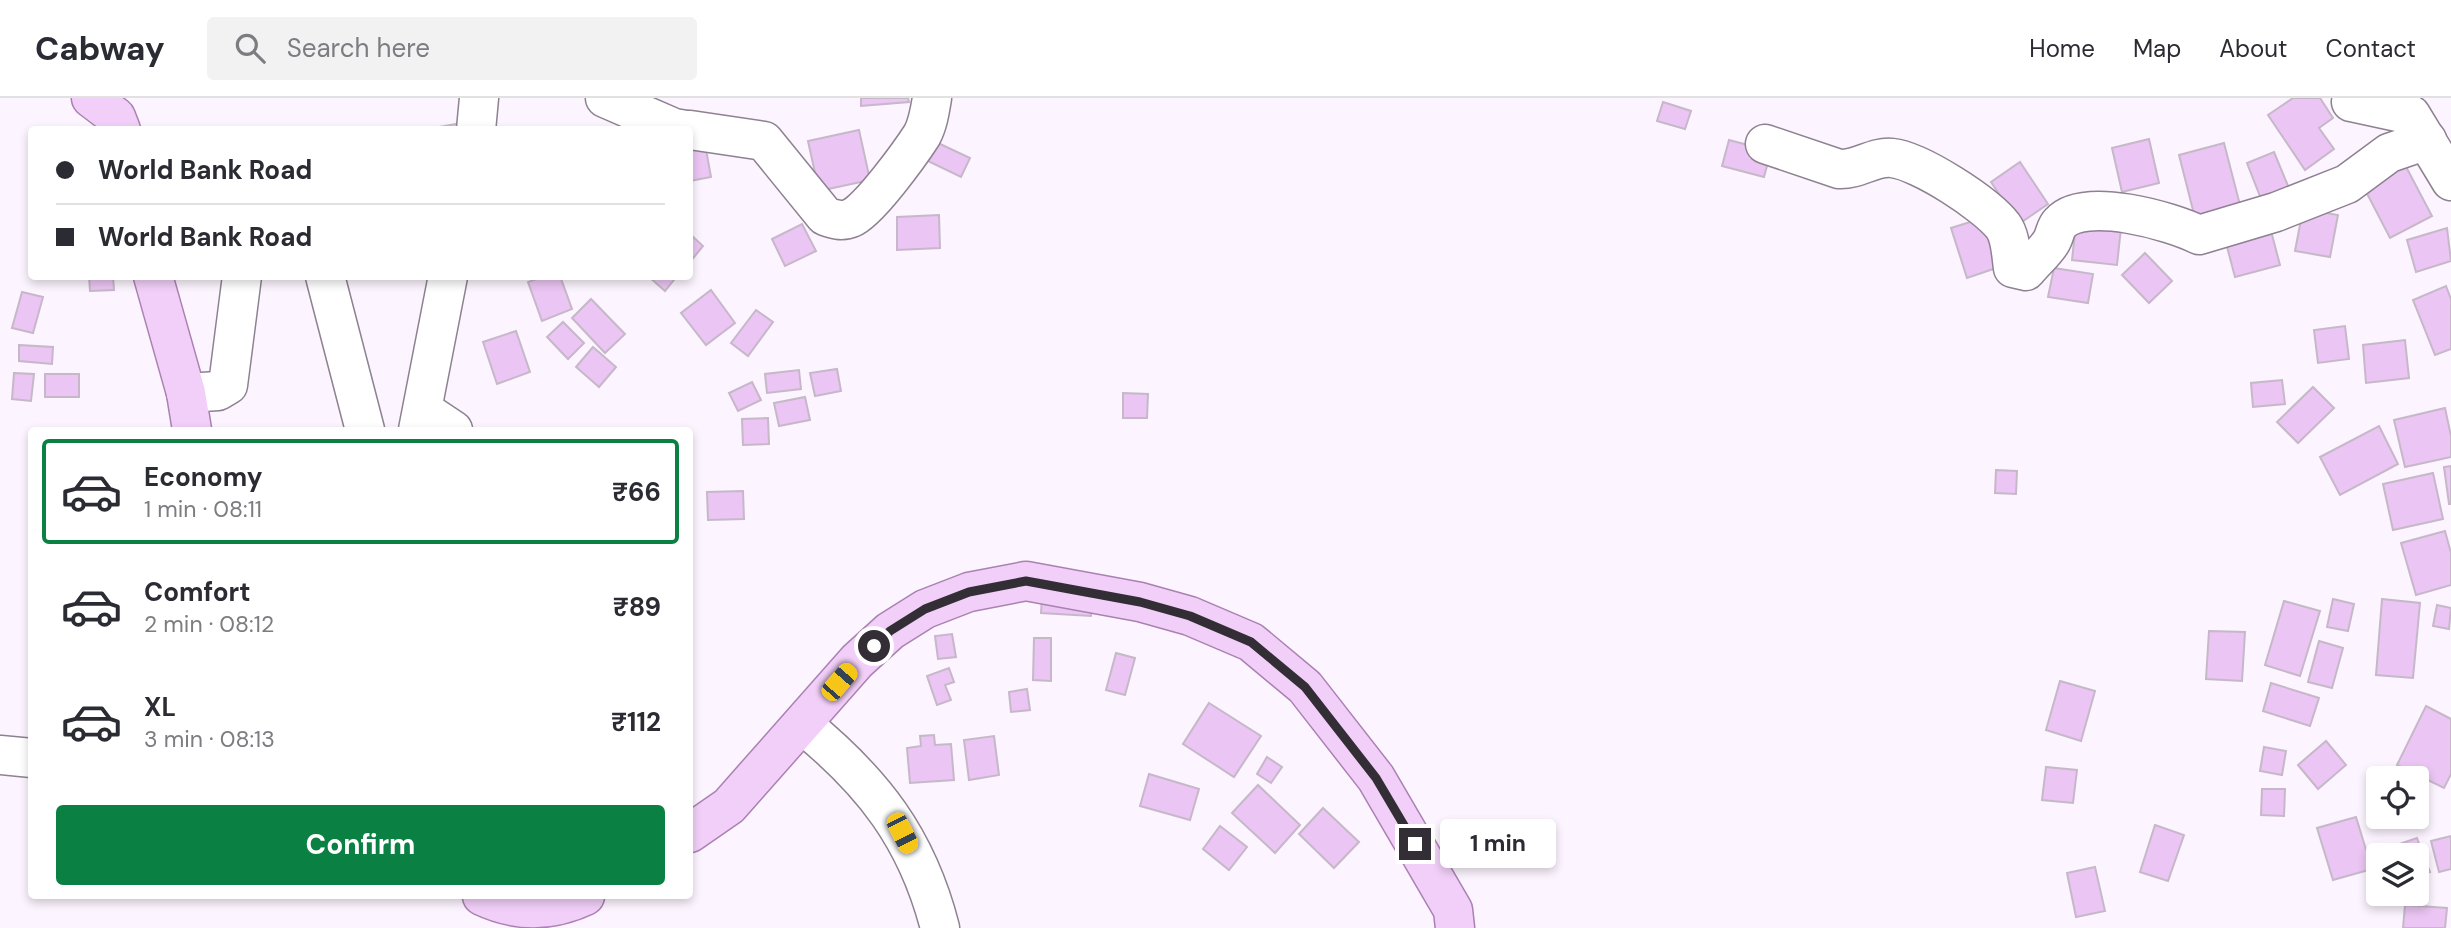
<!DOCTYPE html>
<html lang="en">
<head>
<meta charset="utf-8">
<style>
	:root { --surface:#fff; --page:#f2f2f3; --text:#2b2b33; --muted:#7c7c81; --line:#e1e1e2; --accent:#0b8043 }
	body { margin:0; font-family:"DM Sans",sans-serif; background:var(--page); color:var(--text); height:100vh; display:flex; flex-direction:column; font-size:26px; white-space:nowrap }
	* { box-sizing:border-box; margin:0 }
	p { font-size:23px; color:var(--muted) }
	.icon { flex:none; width:38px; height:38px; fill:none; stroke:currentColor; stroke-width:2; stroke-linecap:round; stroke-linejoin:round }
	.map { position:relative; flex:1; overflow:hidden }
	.details { position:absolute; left:28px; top:329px; width:665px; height:472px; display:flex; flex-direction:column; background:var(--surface); border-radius:7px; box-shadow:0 4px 10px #0003 }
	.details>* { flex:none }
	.top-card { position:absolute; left:28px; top:28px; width:665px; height:154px; border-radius:7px; box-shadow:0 4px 10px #0003; display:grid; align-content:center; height:154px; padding:0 28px; background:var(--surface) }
	.tools { position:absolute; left:2366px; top:668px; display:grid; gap:14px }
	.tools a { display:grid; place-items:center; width:63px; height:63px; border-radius:7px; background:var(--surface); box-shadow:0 4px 10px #0003; font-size:35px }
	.end { position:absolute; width:32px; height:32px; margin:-16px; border:9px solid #332e35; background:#fff; box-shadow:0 0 0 4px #fff }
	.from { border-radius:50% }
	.bubble { position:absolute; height:49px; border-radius:7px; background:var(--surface); box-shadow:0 4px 10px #0003; font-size:23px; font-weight:700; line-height:49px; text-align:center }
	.car { position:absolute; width:21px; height:42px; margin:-21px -10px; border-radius:9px; box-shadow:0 0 5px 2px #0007; background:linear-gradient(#f5c518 24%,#345 0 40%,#f5c518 0 76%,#345 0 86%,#f5c518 0) }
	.top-card b { display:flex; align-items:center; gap:24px; height:66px; font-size:26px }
	.top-card b+b { border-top:2px solid var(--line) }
	.top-card i { width:18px; height:18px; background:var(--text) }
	ul { padding:12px 0 0; list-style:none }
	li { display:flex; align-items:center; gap:21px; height:105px; margin:0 14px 10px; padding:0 14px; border:4px solid transparent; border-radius:7px }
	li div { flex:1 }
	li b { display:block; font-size:26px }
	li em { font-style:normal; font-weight:700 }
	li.selected { border-color:var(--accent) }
	li>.icon { width:63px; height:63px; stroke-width:1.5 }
	.button { display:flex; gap:14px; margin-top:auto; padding:14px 28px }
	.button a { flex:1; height:80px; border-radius:7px; background:var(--accent); color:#fff; font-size:28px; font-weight:700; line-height:80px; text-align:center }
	header { display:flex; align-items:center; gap:42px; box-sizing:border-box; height:98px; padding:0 35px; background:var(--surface); border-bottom:2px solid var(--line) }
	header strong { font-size:33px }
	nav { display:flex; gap:38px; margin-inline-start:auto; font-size:24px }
	.search { width:490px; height:63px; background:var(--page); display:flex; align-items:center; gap:18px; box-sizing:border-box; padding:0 24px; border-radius:7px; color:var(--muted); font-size:26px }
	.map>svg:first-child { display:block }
	.building { fill:#ebc5f3; stroke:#c6b8c9; stroke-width:2 }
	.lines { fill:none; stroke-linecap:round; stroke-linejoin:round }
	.minor-casing { stroke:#8e8191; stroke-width:41 }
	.major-casing { stroke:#a982b1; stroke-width:41 }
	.minor { stroke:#fff; stroke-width:38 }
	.major { stroke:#f2cff8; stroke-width:38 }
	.route { stroke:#332e35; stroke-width:9 }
</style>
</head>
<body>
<header>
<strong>Cabway</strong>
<div class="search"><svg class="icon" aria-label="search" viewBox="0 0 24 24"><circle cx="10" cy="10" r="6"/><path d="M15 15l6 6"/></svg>Search here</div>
<nav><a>Home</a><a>Map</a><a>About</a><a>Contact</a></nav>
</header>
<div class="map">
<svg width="2451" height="830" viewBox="0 0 2451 830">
	<rect width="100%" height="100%" fill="#fcf4fe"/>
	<g class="building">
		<path d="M861,0H908L909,4L861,8Z"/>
		<path d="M2293,0H2320L2333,20L2319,30L2334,51L2305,72L2268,17Z"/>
		<path d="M1663,4L1691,13L1685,31L1657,23Z"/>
		<path d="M462,25L463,32H440L439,29Z"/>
		<path d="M859,32L870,82L819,93L808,43Z"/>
		<path d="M2149,41L2159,85L2122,94L2112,50Z"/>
		<path d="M1729,42L1771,53L1764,79L1722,68Z"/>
		<path d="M938,45L970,60L961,79L928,63Z"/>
		<path d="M2224,45L2240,107L2195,120L2179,57Z"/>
		<path d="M705,46L711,79L690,83V49Z"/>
		<path d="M2274,54L2291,95L2263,106L2247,65Z"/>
		<path d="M2403,63L2432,118L2390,140L2362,86Z"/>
		<path d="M2020,64L2048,106L2019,126L1991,84Z"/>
		<path d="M2303,111L2338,117L2330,159L2295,153Z"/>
		<path d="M939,117L940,150L897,152V119Z"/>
		<path d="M1983,120L1999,169L1967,180L1951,130Z"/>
		<path d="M2076,125L2121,130L2117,167L2072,162Z"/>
		<path d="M802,126L816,153L785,168L772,141Z"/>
		<path d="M2447,130L2451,163L2416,174L2407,142Z"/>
		<path d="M2271,133L2280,167L2235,179L2226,145Z"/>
		<path d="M690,136L703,148L690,164Z"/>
		<path d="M2145,155L2172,183L2149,205L2122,177Z"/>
		<path d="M2054,170L2093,176L2088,205L2048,199Z"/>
		<path d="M89,178H113L114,192L90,193Z"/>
		<path d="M545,178H560L572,211L542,223L528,184Z"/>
		<path d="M648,178H677L665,193Z"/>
		<path d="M2446,188L2451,201V251L2435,257L2413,202Z"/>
		<path d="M711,192L735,225L706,247L681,215Z"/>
		<path d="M22,194L43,199L33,235L12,230Z"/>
		<path d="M591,201L625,236L605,255L572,220Z"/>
		<path d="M756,212L773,224L748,258L731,245Z"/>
		<path d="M563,224L584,245L568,261L547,239Z"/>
		<path d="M2345,228L2349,261L2318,265L2314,232Z"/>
		<path d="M516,233L530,274L497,286L483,244Z"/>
		<path d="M2405,242L2409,280L2366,285L2363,247Z"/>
		<path d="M19,247L53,249L52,266L19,263Z"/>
		<path d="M593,249L616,269L599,289L576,269Z"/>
		<path d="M837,271L841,293L815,298L810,275Z"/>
		<path d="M799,272L801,291L767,295L765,276Z"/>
		<path d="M14,275L34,276L31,303L12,301Z"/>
		<rect x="45" y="276" width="34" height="23"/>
		<path d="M2282,282L2285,306L2253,309L2251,285Z"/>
		<path d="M752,284L761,302L738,313L729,295Z"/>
		<path d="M2313,289L2334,310L2298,345L2277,324Z"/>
		<path d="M1123,295L1148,296L1147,320H1123Z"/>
		<path d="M805,299L810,322L779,328L774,305Z"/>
		<path d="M2445,310L2451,338V359L2405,369L2394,322Z"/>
		<path d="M768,320L769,346L743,347L742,321Z"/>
		<path d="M2379,328L2398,366L2340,397L2320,359Z"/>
		<path d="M2451,368V406H2449L2444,369Z"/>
		<path d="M1996,372L2017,373L2016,396L1995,395Z"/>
		<path d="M2433,375L2443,421L2393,432L2383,386Z"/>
		<path d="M743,393L744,421L708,422L707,394Z"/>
		<path d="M2445,433L2451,455V487L2416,497L2401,445Z"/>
		<path d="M1042,499L1092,501L1091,518L1041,515Z"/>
		<path d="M2333,501L2354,506L2348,533L2327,529Z"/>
		<path d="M2382,501L2420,505L2413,580L2376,577Z"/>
		<path d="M2284,503L2320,513L2300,578L2265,567Z"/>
		<path d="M2437,507L2451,510L2449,531L2433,528Z"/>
		<path d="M2209,533L2245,534L2242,583L2206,581Z"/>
		<path d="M952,536L956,559L938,561L935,538Z"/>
		<path d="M1034,540H1051V583L1033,582Z"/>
		<path d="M2319,543L2343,550L2332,590L2308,584Z"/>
		<path d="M1116,555L1135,560L1125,597L1106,592Z"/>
		<path d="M949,570L954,584L945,587L951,602L937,607L927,578Z"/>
		<path d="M2060,583L2095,593L2081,643L2046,632Z"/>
		<path d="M2271,585L2319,600L2310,628L2263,613Z"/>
		<path d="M1027,591L1030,612L1011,614L1009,594Z"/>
		<path d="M1209,605L1261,638L1234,679L1183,646Z"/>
		<path d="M2426,608L2451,621V676L2444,690L2397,667Z"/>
		<path d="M934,637L935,647L951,646L954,682L910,685L907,650L921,648L920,638Z"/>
		<path d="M994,638L999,677L969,682L964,642Z"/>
		<path d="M2326,643L2346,667L2318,691L2298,667Z"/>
		<path d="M2264,649L2286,653L2282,677L2260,673Z"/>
		<path d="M1267,659L1282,669L1271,685L1257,676Z"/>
		<path d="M2046,669L2077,672L2073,705L2042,702Z"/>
		<path d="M1149,676L1199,691L1190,722L1140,708Z"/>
		<path d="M1258,687L1300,727L1275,755L1232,715Z"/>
		<path d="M2262,691H2285L2284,718L2261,717Z"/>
		<path d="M1323,710L1359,744L1334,770L1299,736Z"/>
		<path d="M2356,719L2372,771L2333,782L2317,730Z"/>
		<path d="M2155,727L2184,737L2168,783L2140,774Z"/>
		<path d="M1220,728L1247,749L1229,772L1203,751Z"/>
		<path d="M2451,738V771L2439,774L2431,743Z"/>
		<path d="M2417,740L2430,774L2417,778V758H2380L2379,753Z"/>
		<path d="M2095,769L2105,813L2076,819L2067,775Z"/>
		<path d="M2405,807L2447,810L2445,830H2403Z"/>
	</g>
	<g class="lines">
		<g class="minor-casing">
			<g id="minor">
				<path d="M605,0L674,30L686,32"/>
				<path d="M2352,0L2351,4L2411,17L2451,83"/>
				<path d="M476,32L479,0"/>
				<path d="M690,32L764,43L825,118C833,121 842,124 851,120C868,114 911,54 922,37C928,26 930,12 932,0"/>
				<path d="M1765,46L1839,71C1858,72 1874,58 1892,60C1920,63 1986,106 2003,128C2011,139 2011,157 2013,170L2026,173C2034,163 2045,154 2051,144C2055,138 2055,130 2060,125C2084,98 2171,123 2199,137L2276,114L2347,86L2389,55L2427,42"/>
				<path d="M325,178L365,332"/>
				<path d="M186,295L218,293L228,287L242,178"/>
				<path d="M423,312L453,332"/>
				<path d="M418,332L448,178"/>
				<path d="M802,626C873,684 917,740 940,830"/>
				<path d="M0,657L32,660"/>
			</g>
		</g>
		<g class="major-casing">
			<g id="major">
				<path d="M91,0L116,19L121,32"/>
				<path d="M153,178L186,295L192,332"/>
				<path d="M690,735L729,708L857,563L890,533L925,511L969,494L1026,483L1140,504L1190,518L1251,544L1305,589L1376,680L1453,812L1455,830"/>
				<path d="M482,798C516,814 551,814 585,798"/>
			</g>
		</g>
		<use href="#minor" class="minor"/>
		<use href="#major" class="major"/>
	</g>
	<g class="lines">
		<path class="route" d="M874,548L890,533L925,511L969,494L1026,483L1140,504L1190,518L1251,544L1305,589L1376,680L1415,746"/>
	</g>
</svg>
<div class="tools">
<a><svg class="icon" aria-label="locate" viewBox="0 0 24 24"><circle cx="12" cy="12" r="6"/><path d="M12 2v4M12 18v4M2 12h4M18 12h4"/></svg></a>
<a><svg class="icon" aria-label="layers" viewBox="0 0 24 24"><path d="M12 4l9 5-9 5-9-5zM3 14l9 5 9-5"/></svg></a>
</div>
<i class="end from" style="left:874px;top:548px"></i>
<i class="end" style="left:1415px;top:746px"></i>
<div class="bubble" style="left:1440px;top:721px;width:116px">1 min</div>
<i class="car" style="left:839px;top:584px;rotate:41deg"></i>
<i class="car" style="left:902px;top:735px;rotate:153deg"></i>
<div class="top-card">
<b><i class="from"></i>World Bank Road</b>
<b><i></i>World Bank Road</b>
</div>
<section class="details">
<ul>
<li class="selected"><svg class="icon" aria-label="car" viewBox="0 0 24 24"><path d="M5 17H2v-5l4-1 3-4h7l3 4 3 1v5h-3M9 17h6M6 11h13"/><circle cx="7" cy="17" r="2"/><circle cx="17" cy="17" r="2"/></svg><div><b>Economy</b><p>1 min · 08:11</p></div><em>₹66</em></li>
<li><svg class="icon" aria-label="car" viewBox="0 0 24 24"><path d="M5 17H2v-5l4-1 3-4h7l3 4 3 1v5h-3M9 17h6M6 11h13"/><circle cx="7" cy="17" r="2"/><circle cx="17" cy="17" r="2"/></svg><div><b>Comfort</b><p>2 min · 08:12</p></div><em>₹89</em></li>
<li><svg class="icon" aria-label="car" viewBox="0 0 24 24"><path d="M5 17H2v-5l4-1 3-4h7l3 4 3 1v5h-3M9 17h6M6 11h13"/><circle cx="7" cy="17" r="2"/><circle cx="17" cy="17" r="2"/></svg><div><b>XL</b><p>3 min · 08:13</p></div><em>₹112</em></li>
</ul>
<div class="button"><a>Confirm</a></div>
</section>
</div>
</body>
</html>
